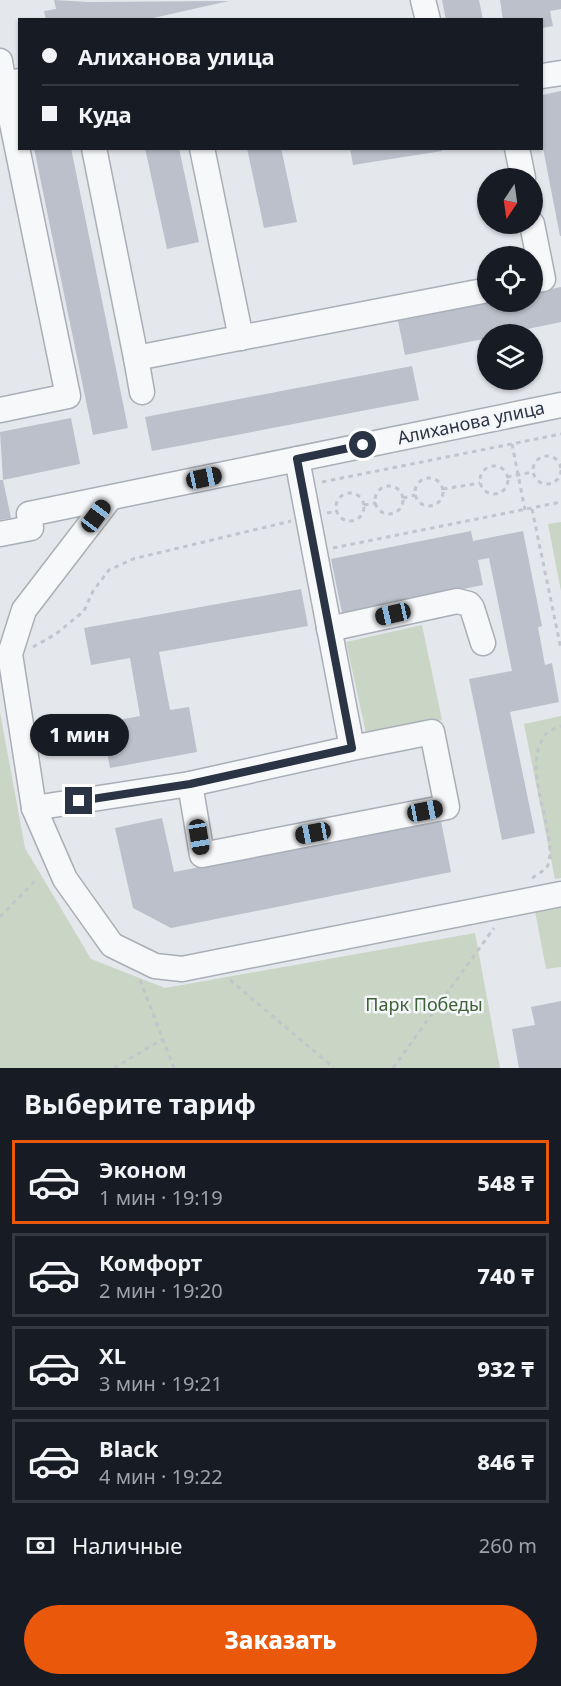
<!DOCTYPE html>
<html lang="ru">
<head>
<meta charset="utf-8">
<style>
	:root { --surface:#171b24; --page:#20242c; --text:#f1f3f6; --muted:#9ea1a6; --line:#363941; --accent:#ea580c }
	body { margin:0; font-family:"Noto Sans",sans-serif; background:var(--page); color:var(--text); height:100vh; display:flex; flex-direction:column; font-size:22px; white-space:nowrap }
	* { box-sizing:border-box; margin:0 }
	p { font-size:20px; color:var(--muted) }
	.icon { flex:none; width:33px; height:33px; fill:none; stroke:currentColor; stroke-width:2; stroke-linecap:round; stroke-linejoin:round }
	.map { position:relative; height:1068px; overflow:hidden }
	.side { display:flex; flex-direction:column; background:var(--surface); flex:1 }
	.side>* { flex:none }
	.top-card { position:absolute; left:18px; top:18px; width:525px; height:132px; border-radius:0px; box-shadow:0 2px 4px #0004; display:grid; align-content:center; height:132px; padding:0 24px; background:var(--surface) }
	.needle { width:39px; rotate:193deg }
	.controls { position:absolute; left:477px; top:168px; display:grid; gap:12px }
	.controls a { display:grid; place-items:center; width:66px; height:66px; border-radius:50%; background:var(--surface); box-shadow:0 2px 4px #0004; font-size:30px }
	.end { position:absolute; width:27px; height:27px; margin:-14px; border:8px solid #2b3445; background:#fff; box-shadow:0 0 0 3px #fff }
	.from { border-radius:50% }
	.bubble { position:absolute; height:42px; border-radius:21px; background:var(--surface); box-shadow:0 2px 4px #0004; font-size:20px; font-weight:800; line-height:42px; text-align:center }
	.car { position:absolute; width:18px; height:36px; margin:-18px -9px; border-radius:8px; box-shadow:0 0 4px 2px #0007; background:linear-gradient(#222 24%,#8ab4d8 0 40%,#222 0 76%,#8ab4d8 0 86%,#222 0) }
	.top-card b { display:flex; align-items:center; gap:21px; height:57px; font-size:22px }
	.top-card b+b { border-top:2px solid var(--line) }
	.top-card i { width:15px; height:15px; background:var(--text) }
	ul { padding:0; list-style:none }
	li { display:flex; align-items:center; gap:18px; height:84px; margin:0 12px 9px; padding:0 12px; border:3px solid var(--line); border-radius:0px }
	li div { flex:1 }
	li b { display:block; font-size:22px }
	li em { font-style:normal; font-weight:800 }
	li.current { border-color:var(--accent) }
	li>.icon { width:54px; height:54px; stroke-width:1.5 }
	h2 { padding:0 24px; font-size:27px; line-height:72px }
	.pay { display:flex; align-items:center; gap:15px; height:66px; padding:0 24px; font-size:22px }
	.pay p { margin-inline-start:auto }
	.action { display:flex; gap:12px; margin-top:auto; padding:12px 24px }
	.action a { flex:1; height:69px; border-radius:36px; background:var(--accent); color:#fff; font-size:24px; font-weight:800; line-height:69px; text-align:center }
	.map>svg:first-child { display:block }
	.green { fill:#c9d6c5 }
	.building { fill:#bbc0ca }
	.lines { fill:none; stroke-linecap:round; stroke-linejoin:round }
	.minor-casing { stroke:#a9aeb7; stroke-width:27 }
	.path { stroke:#c2c5cb; stroke-width:3; stroke-dasharray:4.5 4.5; stroke-linecap:butt }
	.minor { stroke:#f7f8fa; stroke-width:24 }
	.route { stroke:#2b3445; stroke-width:8 }
	.labels { text-anchor:middle; stroke-width:5; stroke-linejoin:round; paint-order:stroke }
	.street-label { font-size:18px; fill:#2b3445; stroke:#f4f6f9 }
	.park-label { font-size:18px; fill:#3f6138; stroke:#f4f6f9 }
</style>
</head>
<body>
<div class="map">
<svg width="561" height="1068" viewBox="0 0 561 1068">
	<rect width="100%" height="100%" fill="#e4e7ec"/>
	<g class="green">
		<path d="M561,522V591L548,524Z"/>
		<path d="M422,625L442,720L367,737L346,642Z"/>
		<path d="M0,712L25,848L91,959L165,988L475,933L500,1068H0Z"/>
		<path d="M561,716V878L555,879L524,724Z"/>
		<path d="M561,905V967L546,969L535,911Z"/>
	</g>
	<g class="building">
		<path d="M54,0L88,2L229,1L144,20H46L44,11L56,9Z"/>
		<path d="M442,0H479L483,20H446Z"/>
		<path d="M500,0H561V9L550,11L553,26L542,28V20H503Z"/>
		<path d="M561,91V236H560L542,143V95Z"/>
		<path d="M34,148H71L128,428L93,435Z"/>
		<path d="M145,148H179L199,242L167,249Z"/>
		<path d="M247,148H281L297,222L264,228Z"/>
		<path d="M350,148H442V151L353,165Z"/>
		<path d="M561,287V322L503,334H488V338L405,355L398,321L491,302H532V293Z"/>
		<path d="M412,366L419,400L152,451L145,417Z"/>
		<path d="M71,418L80,464L3,480L11,518L0,520V480H3L0,432Z"/>
		<path d="M471,531L473,541L523,531L542,626L538,627L545,665L552,663L559,702L510,712L535,833L502,840L469,679L512,671L489,558L478,560L483,585L342,613L331,559Z"/>
		<path d="M301,589L308,626L159,652L170,710L189,707L197,752L110,768L102,723L140,716L130,658L91,665L84,628Z"/>
		<path d="M162,818L174,872L441,821L451,872L171,928L133,908L115,828Z"/>
		<path d="M561,1001V1068H519L512,1029L535,1025L531,1007Z"/>
	</g>
	<g class="lines">
		<g class="minor-casing">
			<g id="minor">
				<path d="M423,0L428,20"/>
				<path d="M0,61L4,84L20,81"/>
				<path d="M542,76L561,73"/>
				<path d="M94,148L136,358"/>
				<path d="M202,148L241,338"/>
				<path d="M517,148L523,178"/>
				<path d="M532,224L543,279L532,281"/>
				<path d="M142,392L136,358L488,290"/>
				<path d="M0,410L68,396L4,84"/>
				<path d="M297,459L352,748L190,784L202,855L447,807L432,732L352,748"/>
				<path d="M110,498L24,610L10,654L34,808L65,879L112,945L155,966L182,969L561,894"/>
				<path d="M0,534L31,528L29,514L561,405"/>
				<path d="M329,629L457,601L469,604L472,608L483,643"/>
				<path d="M34,808L190,784"/>
			</g>
		</g>
		<g class="path">
			<path d="M512,444L525,510"/>
			<circle cx="547" cy="470" r="14"/>
			<circle cx="494" cy="480" r="14"/>
			<path d="M507,477L533,472"/>
			<circle cx="429" cy="492" r="14"/>
			<path d="M322,482L561,434"/>
			<circle cx="389" cy="500" r="14"/>
			<path d="M443,489L480,483"/>
			<circle cx="350" cy="507" r="14"/>
			<path d="M403,498L415,495"/>
			<path d="M364,505L376,503"/>
			<path d="M532,509L561,649"/>
			<path d="M327,513L337,511"/>
			<path d="M333,548L561,502"/>
			<path d="M33,647L56,634L84,611L93,591L109,570L133,559L291,521"/>
			<path d="M532,878C537,875 543,871 547,867C561,838 519,769 545,735C548,731 556,728 561,726"/>
			<path d="M0,917L35,881"/>
			<path d="M140,980L174,1068"/>
			<path d="M230,980L334,1068"/>
			<path d="M114,1068L163,1039"/>
			<path d="M393,1068L494,928"/>
		</g>
		<use href="#minor" class="minor"/>
	</g>
	<g class="lines">
		<path class="route" d="M79,801L190,784L352,748L297,459L363,445"/>
	</g>
	<g class="labels">
		<g class="street-label">
			<text transform="translate(471 423) rotate(-12)" y="6">Алиханова улица</text>
		</g>
		<g class="park-label">
			<text x="424" y="1011">Парк Победы</text>
		</g>
	</g>
</svg>
<div class="controls">
<a><svg class="needle" viewBox="-14 -14 28 28"><path d="M0-13l5 13h-10z" fill="#e53935"/><path d="M0 13l5-13h-10z" fill="#9ea1a6"/></svg></a>
<a><svg class="icon" aria-label="locate" viewBox="0 0 24 24"><circle cx="12" cy="12" r="6"/><path d="M12 2v4M12 18v4M2 12h4M18 12h4"/></svg></a>
<a><svg class="icon" aria-label="layers" viewBox="0 0 24 24"><path d="M12 4l9 5-9 5-9-5zM3 14l9 5 9-5"/></svg></a>
</div>
<i class="end from" style="left:363px;top:445px"></i>
<i class="end" style="left:79px;top:801px"></i>
<div class="bubble" style="left:30px;top:714px;width:99px">1 мин</div>
<i class="car" style="left:204px;top:478px;rotate:78deg"></i>
<i class="car" style="left:96px;top:516px;rotate:37deg"></i>
<i class="car" style="left:393px;top:614px;rotate:257deg"></i>
<i class="car" style="left:425px;top:811px;rotate:79deg"></i>
<i class="car" style="left:313px;top:833px;rotate:259deg"></i>
<i class="car" style="left:199px;top:837px;rotate:171deg"></i>
<div class="top-card">
<b><i class="from"></i>Алиханова улица</b>
<b><i></i>Куда</b>
</div>
</div>
<section class="side">
<h2>Выберите тариф</h2>
<ul>
<li class="current"><svg class="icon" aria-label="car" viewBox="0 0 24 24"><path d="M5 17H2v-5l4-1 3-4h7l3 4 3 1v5h-3M9 17h6M6 11h13"/><circle cx="7" cy="17" r="2"/><circle cx="17" cy="17" r="2"/></svg><div><b>Эконом</b><p>1 мин · 19:19</p></div><em>548 ₸</em></li>
<li><svg class="icon" aria-label="car" viewBox="0 0 24 24"><path d="M5 17H2v-5l4-1 3-4h7l3 4 3 1v5h-3M9 17h6M6 11h13"/><circle cx="7" cy="17" r="2"/><circle cx="17" cy="17" r="2"/></svg><div><b>Комфорт</b><p>2 мин · 19:20</p></div><em>740 ₸</em></li>
<li><svg class="icon" aria-label="car" viewBox="0 0 24 24"><path d="M5 17H2v-5l4-1 3-4h7l3 4 3 1v5h-3M9 17h6M6 11h13"/><circle cx="7" cy="17" r="2"/><circle cx="17" cy="17" r="2"/></svg><div><b>XL</b><p>3 мин · 19:21</p></div><em>932 ₸</em></li>
<li><svg class="icon" aria-label="car" viewBox="0 0 24 24"><path d="M5 17H2v-5l4-1 3-4h7l3 4 3 1v5h-3M9 17h6M6 11h13"/><circle cx="7" cy="17" r="2"/><circle cx="17" cy="17" r="2"/></svg><div><b>Black</b><p>4 мин · 19:22</p></div><em>846 ₸</em></li>
</ul>
<div class="pay"><svg class="icon" aria-label="cash" viewBox="0 0 24 24"><path d="M3 7h18v10H3z"/><circle cx="12" cy="12" r="2"/></svg>Наличные<p>260 m</p></div>
<div class="action"><a>Заказать</a></div>
</section>
</body>
</html>
